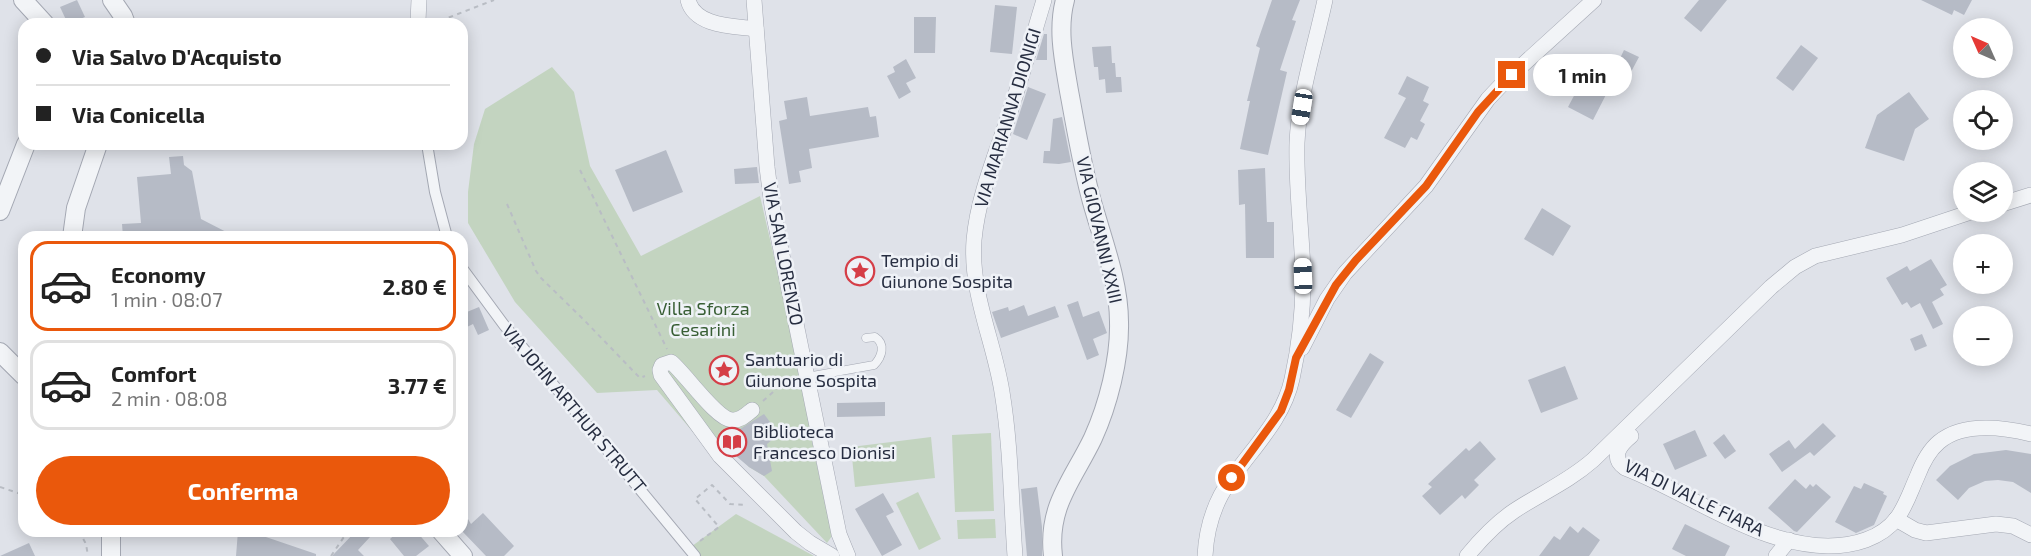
<!DOCTYPE html>
<html lang="it">
<head>
<meta charset="utf-8">
<style>
	:root { --surface:#fff; --page:#f6f6f6; --text:#222; --muted:#767676; --line:#e0e0e0; --accent:#ea580c }
	body { margin:0; font-family:"Exo 2",sans-serif; background:var(--page); color:var(--text); height:100vh; display:flex; flex-direction:column; font-size:22px; white-space:nowrap }
	* { box-sizing:border-box; margin:0 }
	p { font-size:20px; color:var(--muted) }
	.icon { flex:none; width:33px; height:33px; fill:none; stroke:currentColor; stroke-width:2; stroke-linecap:round; stroke-linejoin:round }
	.map { position:relative; flex:1; overflow:hidden }
	.details { position:absolute; left:18px; top:231px; width:450px; height:306px; display:flex; flex-direction:column; background:var(--surface); border-radius:18px; box-shadow:0 3px 15px #0003 }
	.details>* { flex:none }
	.top-card { position:absolute; left:18px; top:18px; width:450px; height:132px; border-radius:18px; box-shadow:0 3px 15px #0003; display:grid; align-content:center; height:132px; padding:0 18px; background:var(--surface) }
	.needle { width:39px; rotate:315deg }
	.controls { position:absolute; left:1953px; top:18px; display:grid; gap:12px }
	.controls a { display:grid; place-items:center; width:60px; height:60px; border-radius:50%; background:var(--surface); box-shadow:0 3px 15px #0003; font-size:30px }
	.end { position:absolute; width:27px; height:27px; margin:-14px; border:8px solid #ea580c; background:#fff; box-shadow:0 0 0 3px #fff }
	.from { border-radius:50% }
	.bubble { position:absolute; height:42px; border-radius:21px; background:var(--surface); box-shadow:0 3px 15px #0003; font-size:20px; font-weight:700; line-height:42px; text-align:center }
	.car { position:absolute; width:18px; height:36px; margin:-18px -9px; border-radius:8px; box-shadow:0 0 4px 2px #0007; background:linear-gradient(#fff 24%,#345 0 40%,#fff 0 76%,#345 0 86%,#fff 0) }
	.top-card b { display:flex; align-items:center; gap:21px; height:57px; font-size:22px }
	.top-card b+b { border-top:2px solid var(--line) }
	.top-card i { width:15px; height:15px; background:var(--text) }
	ul { padding:10px 0 0; list-style:none }
	li { display:flex; align-items:center; gap:18px; height:90px; margin:0 12px 9px; padding:0 6px; border:3px solid var(--line); border-radius:18px }
	li div { flex:1 }
	li b { display:block; font-size:22px }
	li em { font-style:normal; font-weight:700 }
	li.active { border-color:var(--accent) }
	li>.icon { width:54px; height:54px; stroke-width:1.5 }
	.cta { display:flex; gap:12px; margin-top:auto; padding:12px 18px }
	.cta a { flex:1; height:69px; border-radius:36px; background:var(--accent); color:#fff; font-size:24px; font-weight:700; line-height:69px; text-align:center }
	.map>svg:first-child { display:block }
	.green { fill:#c3d4c0 }
	.building { fill:#b6bbc6 }
	.lines { fill:none; stroke-linecap:round; stroke-linejoin:round }
	.service-casing { stroke:#a4a8b3; stroke-width:9 }
	.pedestrian-casing { stroke:#a4a8b3; stroke-width:12 }
	.minor-casing { stroke:#a4a8b3; stroke-width:16 }
	.tertiary-casing { stroke:#a4a8b3; stroke-width:20 }
	.path { stroke:#b9bdc4; stroke-width:2; stroke-dasharray:4.5 4.5; stroke-linecap:butt }
	.service { stroke:#f2f4f7; stroke-width:8 }
	.pedestrian { stroke:#f2f4f7; stroke-width:10 }
	.minor { stroke:#f2f4f7; stroke-width:15 }
	.tertiary { stroke:#f2f4f7; stroke-width:18 }
	.route { stroke:#ea580c; stroke-width:8 }
	.labels { text-anchor:middle; stroke-width:5; stroke-linejoin:round; paint-order:stroke }
	.street-label { font-size:18px; fill:#272e41; stroke:#eff2f7 }
	.poi-label { font-size:18px; fill:#272e41; stroke:#eff2f7; text-anchor:start }
	.park-label { font-size:18px; fill:#385e34; stroke:#eff2f7 }
</style>
</head>
<body>
<div class="map">
<svg width="2031" height="556" viewBox="0 0 2031 556">
	<rect width="100%" height="100%" fill="#dfe2e9"/>
	<g class="green">
		<path d="M552,67L574,92L590,166L641,256L760,196L803,382L812,441L832,536L827,543L764,476L749,467L731,448L717,460L657,390L597,393L515,302L468,223V192L474,144L485,109Z"/>
		<path d="M991,433L994,511L955,512L952,435Z"/>
		<path d="M931,437L935,478L855,487L851,447Z"/>
		<path d="M918,492L941,539L919,550L896,503Z"/>
		<path d="M736,514L814,556H694L688,549Z"/>
		<path d="M995,519L996,538L958,539L957,520Z"/>
	</g>
	<g class="building">
		<path d="M77,0L85,17L68,24L60,7Z"/>
		<path d="M1272,0H1300L1292,20L1296,21L1280,70L1287,72L1268,155L1240,149L1250,101H1247L1260,48L1256,46Z"/>
		<path d="M1699,0H1727L1701,32L1684,18Z"/>
		<path d="M1921,0H1972L1964,15L1954,10L1952,15Z"/>
		<path d="M995,5L1017,7L1012,54L990,52Z"/>
		<path d="M914,17H936L935,53H914Z"/>
		<path d="M1044,34H1047V60H1036Z"/>
		<path d="M1801,45L1818,58L1793,91L1776,78Z"/>
		<path d="M1111,46L1112,63H1115L1116,77H1121L1122,92L1106,93L1105,79L1099,80L1098,67H1094L1092,47Z"/>
		<path d="M1624,50L1639,57L1624,85L1614,79L1593,120L1568,107L1576,92L1580,94L1595,64L1613,73Z"/>
		<path d="M906,59L916,78L906,83L911,92L899,99L887,76L895,72L893,67Z"/>
		<path d="M1407,76L1429,87L1423,101L1429,104L1420,121L1425,124L1417,140L1411,137L1405,148L1384,138L1406,98L1398,94Z"/>
		<path d="M1028,87L1046,94L1027,140L1013,134Z"/>
		<path d="M1909,92L1929,119L1915,129L1904,161L1865,148L1877,115Z"/>
		<path d="M807,97L810,116L868,107L870,117L876,116L879,137L809,149L812,168L799,171L801,182L789,184L779,121L787,119L784,101Z"/>
		<path d="M1062,117L1071,162L1059,164L1043,163L1044,151H1050L1053,119Z"/>
		<path d="M666,150L683,192L633,212L615,170Z"/>
		<path d="M183,156L184,165L192,171L201,219L236,237H123L122,224L141,223L137,177L171,174L169,157Z"/>
		<path d="M757,167L759,183L735,184L734,169Z"/>
		<path d="M1265,168L1267,222H1274V258H1246L1245,204L1239,205L1238,170Z"/>
		<path d="M1542,208L1571,226L1553,256L1524,239Z"/>
		<path d="M1931,259L1947,285L1940,289L1944,295L1932,302L1943,324L1933,329L1920,303L1911,308L1907,302L1902,305L1886,278L1907,266L1910,271Z"/>
		<path d="M1078,301L1083,317L1099,311L1107,333L1093,339L1099,355L1087,360L1067,305Z"/>
		<path d="M1024,305L1028,316L1055,306L1059,317L1001,338L992,312L1008,307L1009,311Z"/>
		<path d="M479,307L489,330L478,335L473,324L467,327L462,314Z"/>
		<path d="M1922,334L1927,346L1915,351L1910,339Z"/>
		<path d="M1370,353L1384,362L1351,418L1336,410Z"/>
		<path d="M1565,366L1578,399L1541,413L1528,380Z"/>
		<path d="M885,402V416L837,417V403Z"/>
		<path d="M764,414L779,434L767,444L772,471L764,476L749,467L736,456L724,439Z"/>
		<path d="M1823,423L1836,436L1814,456L1810,452L1782,472L1769,454L1789,440L1795,449Z"/>
		<path d="M1695,430L1707,456L1675,470L1663,444Z"/>
		<path d="M1724,434L1736,451L1725,459L1713,443Z"/>
		<path d="M1480,441L1496,459L1474,480L1479,485L1465,499L1462,495L1440,515L1422,496L1432,487L1428,484L1466,448L1469,451Z"/>
		<path d="M2006,450L2031,454V493L2013,482L1998,480L1985,481L1969,488L1958,500L1936,480L1950,466L1974,454Z"/>
		<path d="M1795,479L1806,489L1810,484L1813,487L1816,484L1831,497L1797,532L1794,531L1768,508Z"/>
		<path d="M1864,483L1884,492L1883,494L1887,496L1874,525L1856,533L1835,522L1854,486L1861,489Z"/>
		<path d="M1037,487L1042,527V556H1027L1021,489Z"/>
		<path d="M883,493L894,512L886,516L902,545L882,556L855,509Z"/>
		<path d="M462,509L471,524L483,513L514,546L504,556H486L462,531Z"/>
		<path d="M1685,524L1730,546L1725,556H1686L1672,549Z"/>
		<path d="M1570,526L1578,533L1583,527L1600,540L1589,556H1539L1554,536L1560,540Z"/>
		<path d="M238,531H261L260,535L316,554V556H236Z"/>
		<path d="M356,531H364L370,537L358,550L364,556H332Z"/>
		<path d="M399,531H416L429,546L416,556H404L390,539Z"/>
		<path d="M29,543L35,556H0Z"/>
	</g>
	<g class="lines">
		<g class="service-casing">
			<path id="service" d="M807,377L874,365C882,357 886,344 875,337L866,338"/>
		</g>
		<g class="pedestrian-casing">
			<g id="pedestrian">
				<path d="M427,144L435,192L447,237"/>
				<path d="M462,268L504,325L695,556"/>
			</g>
		</g>
		<g class="minor-casing">
			<g id="minor">
				<path d="M688,0C695,27 734,26 756,29"/>
				<path d="M754,0L767,167L772,206L839,534L848,556"/>
				<path d="M418,21L419,0"/>
				<path d="M2002,204L2031,195"/>
				<path d="M1302,348L1327,299L1345,273L1426,186L1488,99L1505,81L1594,0"/>
				<path d="M752,410C746,415 740,421 732,420C716,419 685,373 671,362L662,365L660,370L661,375L720,456L796,532L810,543L832,556"/>
				<path d="M1631,436C1620,445 1610,457 1625,468C1690,493 1756,545 1828,546C1853,546 1881,539 1897,518C1906,506 1911,490 1917,477C1922,464 1928,451 1939,442C1963,422 2002,427 2031,434"/>
				<path d="M1896,519L1915,530L1926,533L1996,524L2013,526L2031,535"/>
				<path d="M1015,556C1011,502 1011,446 1002,392C994,341 970,293 974,240C978,195 997,152 1011,109C1023,73 1033,36 1044,0"/>
				<path d="M1205,556C1206,535 1211,514 1221,495C1244,455 1282,425 1292,379C1301,338 1305,295 1302,252C1300,216 1296,180 1297,143C1299,95 1315,47 1325,0"/>
				<path d="M1467,556C1481,539 1496,523 1514,511C1541,493 1568,482 1593,460L1771,287L1795,267L1815,256L1902,235L1971,212"/>
				<path d="M1776,556L1789,540"/>
			</g>
		</g>
		<g class="tertiary-casing">
			<g id="tertiary">
				<path d="M23,0L45,24"/>
				<path d="M112,0L123,16L126,24"/>
				<path d="M0,211L26,144"/>
				<path d="M72,237L76,208L98,144"/>
				<path d="M0,352L24,376"/>
				<path d="M111,531V556"/>
				<path d="M441,531L463,556"/>
				<path d="M1053,556C1047,506 1073,480 1093,438C1108,405 1120,359 1119,322C1119,282 1103,241 1092,202C1082,166 1076,128 1069,91C1064,61 1057,30 1065,0"/>
			</g>
		</g>
		<g class="path">
			<path d="M432,24L494,0"/>
			<path d="M580,170L667,349"/>
			<path d="M507,204L536,271L541,278L584,320L640,378L645,376"/>
			<path d="M763,401L782,384L792,381"/>
			<path d="M0,487L24,495"/>
			<path d="M79,531L86,544L88,556"/>
			<path d="M700,541L719,527L695,499L712,485L730,504L747,505"/>
			<path d="M331,556L348,531"/>
		</g>
		<use href="#service" class="service"/>
		<use href="#pedestrian" class="pedestrian"/>
		<use href="#minor" class="minor"/>
		<use href="#tertiary" class="tertiary"/>
	</g>
	<g class="lines">
		<path class="route" d="M1232,478L1281,411L1289,390L1296,358L1336,285L1356,260L1426,186L1478,112L1512,75"/>
	</g>
	<defs>
		<g id="sight-ring" transform="scale(1.5)"><circle r="9.5" fill="#eff2f7" stroke="#d53e47" stroke-width="1.5"/><path d="M0-6L1.8-2.2L6-1.7L2.9 1.2L3.7 5.4L0 3.3L-3.7 5.4L-2.9 1.2L-6-1.7L-1.8-2.2Z" fill="#d53e47"/></g>
		<g id="library-ring" transform="scale(1.5)"><circle r="9.5" fill="#eff2f7" stroke="#d53e47" stroke-width="1.5"/><path d="M-6-4Q-3-5.5-.7-3.5V5Q-3 3-6 4ZM6-4Q3-5.5 .7-3.5V5Q3 3 6 4Z" fill="#d53e47"/></g>
	</defs>
	<g fill-rule="evenodd">
		<use href="#sight-ring" x="860" y="271"/>
		<use href="#sight-ring" x="724" y="370"/>
		<use href="#library-ring" x="732" y="442"/>
	</g>
	<g class="labels">
		<g class="street-label">
			<text transform="translate(1008 118) rotate(-73)" y="6">VIA MARIANNA DIONIGI</text>
			<text transform="translate(1099 230) rotate(77)" y="6">VIA GIOVANNI XXIII</text>
			<text transform="translate(783 254) rotate(79)" y="6">VIA SAN LORENZO</text>
			<text transform="translate(574 409) rotate(50)" y="6">VIA JOHN ARTHUR STRUTT</text>
			<text transform="translate(1694 498) rotate(26)" y="6">VIA DI VALLE FIARA</text>
		</g>
		<g class="poi-label">
			<text x="881" y="267">Tempio di<tspan x="881" dy="21">Giunone Sospita</tspan></text>
			<text x="745" y="366">Santuario di<tspan x="745" dy="21">Giunone Sospita</tspan></text>
			<text x="753" y="438">Biblioteca<tspan x="753" dy="21">Francesco Dionisi</tspan></text>
		</g>
		<g class="park-label">
			<text x="703" y="315">Villa Sforza<tspan x="703" dy="21">Cesarini</tspan></text>
		</g>
	</g>
</svg>
<div class="controls">
<a><svg class="needle" viewBox="-14 -14 28 28"><path d="M0-13l5 13h-10z" fill="#e53935"/><path d="M0 13l5-13h-10z" fill="#767676"/></svg></a>
<a><svg class="icon" aria-label="locate" viewBox="0 0 24 24"><circle cx="12" cy="12" r="6"/><path d="M12 2v4M12 18v4M2 12h4M18 12h4"/></svg></a>
<a><svg class="icon" aria-label="layers" viewBox="0 0 24 24"><path d="M12 4l9 5-9 5-9-5zM3 14l9 5 9-5"/></svg></a>
<a>+</a>
<a>−</a>
</div>
<i class="end from" style="left:1232px;top:478px"></i>
<i class="end" style="left:1512px;top:75px"></i>
<div class="bubble" style="left:1533px;top:54px;width:99px">1 min</div>
<i class="car" style="left:1302px;top:107px;rotate:189deg"></i>
<i class="car" style="left:1303px;top:276px;rotate:358deg"></i>
<div class="top-card">
<b><i class="from"></i>Via Salvo D'Acquisto</b>
<b><i></i>Via Conicella</b>
</div>
<section class="details">
<ul>
<li class="active"><svg class="icon" aria-label="car" viewBox="0 0 24 24"><path d="M5 17H2v-5l4-1 3-4h7l3 4 3 1v5h-3M9 17h6M6 11h13"/><circle cx="7" cy="17" r="2"/><circle cx="17" cy="17" r="2"/></svg><div><b>Economy</b><p>1 min · 08:07</p></div><em>2.80 €</em></li>
<li><svg class="icon" aria-label="car" viewBox="0 0 24 24"><path d="M5 17H2v-5l4-1 3-4h7l3 4 3 1v5h-3M9 17h6M6 11h13"/><circle cx="7" cy="17" r="2"/><circle cx="17" cy="17" r="2"/></svg><div><b>Comfort</b><p>2 min · 08:08</p></div><em>3.77 €</em></li>
</ul>
<div class="cta"><a>Conferma</a></div>
</section>
</div>
</body>
</html>
